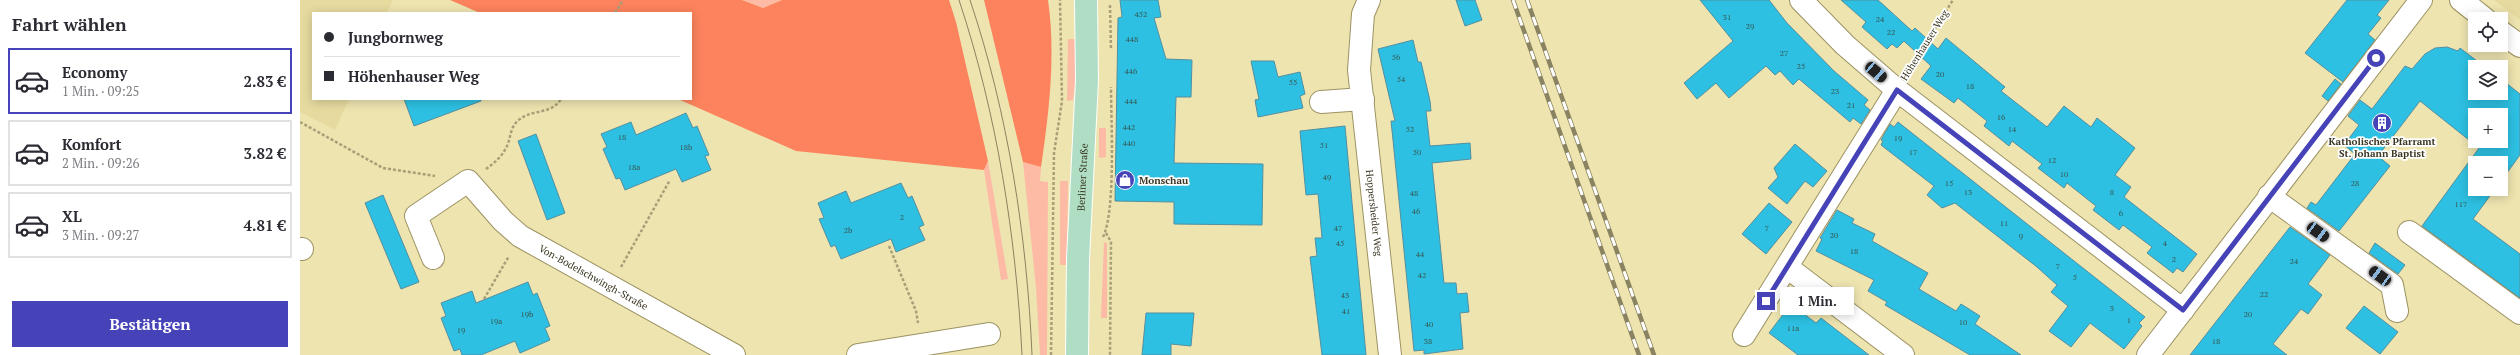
<!DOCTYPE html>
<html lang="de">
<head>
<meta charset="utf-8">
<style>
	:root { --surface:#fff; --page:#f2f2f3; --text:#2b2b33; --muted:#7c7c81; --line:#e1e1e2; --accent:#4642b8 }
	body { margin:0; font-family:"PT Serif",serif; background:var(--page); color:var(--text); height:100vh; display:flex; flex-direction:column; font-size:15px; white-space:nowrap }
	* { box-sizing:border-box; margin:0 }
	p { font-size:13px; color:var(--muted) }
	.icon { flex:none; width:22px; height:22px; fill:none; stroke:currentColor; stroke-width:2; stroke-linecap:round; stroke-linejoin:round }
	.map { position:relative; flex:1; overflow:hidden }
	.drawer { display:flex; flex-direction:column; background:var(--surface); width:300px }
	.drawer>* { flex:none }
	.top-card { position:absolute; left:12px; top:12px; width:380px; height:88px; border-radius:0px; box-shadow:0 2px 10px #0003; display:grid; align-content:center; height:88px; padding:0 12px; background:var(--surface) }
	.tools { position:absolute; left:2168px; top:12px; display:grid; gap:8px }
	.tools a { display:grid; place-items:center; width:40px; height:40px; border-radius:0px; background:var(--surface); box-shadow:0 2px 10px #0003; font-size:20px }
	.end { position:absolute; width:18px; height:18px; margin:-9px; border:5px solid #4642b8; background:#fff; box-shadow:0 0 0 2px #fff }
	.from { border-radius:50% }
	.bubble { position:absolute; height:28px; border-radius:0px; background:var(--surface); box-shadow:0 2px 10px #0003; font-size:13px; font-weight:700; line-height:28px; text-align:center }
	.car { position:absolute; width:12px; height:24px; margin:-12px -6px; border-radius:5px; box-shadow:0 0 3px 1px #0007; background:linear-gradient(#222 24%,#8ab4d8 0 40%,#222 0 76%,#8ab4d8 0 86%,#222 0) }
	.top-card b { display:flex; align-items:center; gap:14px; height:38px; font-size:15px }
	.top-card b+b { border-top:1px solid var(--line) }
	.top-card i { width:10px; height:10px; background:var(--text) }
	ul { padding:0; list-style:none }
	li { display:flex; align-items:center; gap:12px; height:66px; margin:0 8px 6px; padding:0 4px; border:2px solid var(--line); border-radius:0px }
	li div { flex:1 }
	li b { display:block; font-size:15px }
	li em { font-style:normal; font-weight:700 }
	li.selected { border-color:var(--accent) }
	li>.icon { width:36px; height:36px; stroke-width:1.5 }
	h2 { padding:0 12px; font-size:18px; line-height:48px }
	.primary-button { display:flex; gap:8px; margin-top:auto; padding:8px 12px }
	.primary-button a { flex:1; height:46px; border-radius:0px; background:var(--accent); color:#fff; font-size:16px; font-weight:700; line-height:46px; text-align:center }
	main { display:flex; flex:1; min-height:0 }
	.map>svg:first-child { display:block }
	.built { fill:#e6da9f }
	.green { fill:#fdbaa5 }
	.forest { fill:#fc835d }
	.building { fill:#2dc0e2; stroke:#538fa0; fill-rule:evenodd }
	.lines { fill:none; stroke-linecap:round; stroke-linejoin:round }
	.minor-casing { stroke:#9c9262; stroke-width:24 }
	.major-casing { stroke:#fff; stroke-width:24 }
	.path { stroke:#a79f78; stroke-width:2.5; stroke-dasharray:3 2; stroke-linecap:butt }
	.minor { stroke:#fff; stroke-width:22 }
	.major { stroke:#afdec4; stroke-width:22 }
	.tram { stroke:#8a8361; stroke-width:1 }
	.rail-casing { stroke:#8a8361; stroke-width:4.5 }
	.rail { stroke:#fff; stroke-width:3; stroke-dasharray:9; stroke-linecap:butt }
	.route { stroke:#4642b8; stroke-width:5 }
	.labels { text-anchor:middle; stroke-width:3.5; stroke-linejoin:round; paint-order:stroke }
	.number-label { font-size:8px; fill:#375852 }
	.street-label { font-size:10px; fill:#3a3622; stroke:#fff }
	.poi-label { font-size:10px; font-weight:bold; fill:#3a3622; stroke:#fff }
</style>
</head>
<body>
<main>
<section class="drawer">
<h2>Fahrt wählen</h2>
<ul>
<li class="selected"><svg class="icon" aria-label="car" viewBox="0 0 24 24"><path d="M5 17H2v-5l4-1 3-4h7l3 4 3 1v5h-3M9 17h6M6 11h13"/><circle cx="7" cy="17" r="2"/><circle cx="17" cy="17" r="2"/></svg><div><b>Economy</b><p>1 Min. · 09:25</p></div><em>2.83 €</em></li>
<li><svg class="icon" aria-label="car" viewBox="0 0 24 24"><path d="M5 17H2v-5l4-1 3-4h7l3 4 3 1v5h-3M9 17h6M6 11h13"/><circle cx="7" cy="17" r="2"/><circle cx="17" cy="17" r="2"/></svg><div><b>Komfort</b><p>2 Min. · 09:26</p></div><em>3.82 €</em></li>
<li><svg class="icon" aria-label="car" viewBox="0 0 24 24"><path d="M5 17H2v-5l4-1 3-4h7l3 4 3 1v5h-3M9 17h6M6 11h13"/><circle cx="7" cy="17" r="2"/><circle cx="17" cy="17" r="2"/></svg><div><b>XL</b><p>3 Min. · 09:27</p></div><em>4.81 €</em></li>
</ul>
<div class="primary-button"><a>Bestätigen</a></div>
</section>
<div class="map">
<svg width="2220" height="355" viewBox="0 0 2220 355">
	<rect width="100%" height="100%" fill="#eee4b0"/>
	<g class="built">
		<path d="M0,0H93L87,13H13V99H49L35,130L0,112Z"/>
		<path d="M2194,0H2220V20Z"/>
	</g>
	<g class="green">
		<path d="M442,0H482L463,8Z"/>
		<path d="M768,39H775L776,80L773,100L767,101Z"/>
		<path d="M799,128H806V157L799,158Z"/>
		<path d="M688,161L708,279L701,280L684,170Z"/>
		<path d="M723,162L741,167L740,181L748,182L747,355H740L736,287Z"/>
		<path d="M760,181H768L767,265H760Z"/>
		<path d="M804,242L807,243V318H801Z"/>
	</g>
	<g class="forest">
		<path d="M150,0H442L463,8L482,0H649L656,22L688,161L684,170L496,151L378,99H391V13H180Z"/>
		<path d="M684,0H748C756,55 749,112 741,167L723,162Z"/>
	</g>
	<g class="building">
		<path d="M820,0H858L861,17L854,18L866,59L892,60L891,97H876L874,163L963,164L962,225L874,224V202L815,201L818,18L822,17Z"/>
		<path d="M1156,0H1175L1182,20L1165,26Z"/>
		<path d="M1400,0H1469L1487,23L1534,71L1568,100L1564,105L1570,110L1561,124L1553,118L1550,122L1499,79L1493,85L1480,71L1475,75L1466,66L1429,98L1416,83L1397,99L1384,83L1433,41Z"/>
		<path d="M1541,0H1578L1612,31L1615,28L1638,49L1646,38L1705,87L1701,91L1747,127L1764,106L1791,127L1797,118L1835,148L1815,175L1831,187L1824,197L1897,254L1883,272L1877,268L1873,273L1847,253L1852,247L1823,225L1819,230L1793,210L1796,206L1767,183L1764,188L1738,168L1742,164L1712,141L1709,146L1684,126L1687,121L1658,98L1654,103L1621,79L1631,66L1604,41L1597,48L1592,44L1587,49L1562,27L1566,22Z"/>
		<path d="M2047,0H2089L2077,15L2081,18L2068,34L2075,40L2043,82L2005,53Z"/>
		<path d="M1113,40L1118,62H1121L1130,101L1131,111H1126L1130,146L1170,143L1171,159L1132,163L1144,283H1156L1157,294L1167,293L1169,312L1160,313L1163,349L1124,354V350L1114,351L1093,140L1091,121H1095L1078,49Z"/>
		<path d="M2147,47L2158,51L2160,48L2185,67H2175V93H2201V79L2220,94V155L2201,181V163H2175V189H2195L2173,219L2220,254V298L2122,226L2179,148L2120,101L2078,156L2090,166L2039,231L2007,208L2011,202L2016,205L2055,154L2044,145L2059,125L2048,116L2060,100L2072,109L2105,66L2112,69L2125,54L2135,48ZM2175,115H2201V141H2175Z"/>
		<path d="M951,61H974L978,77L1000,72L1005,94L1000,96L1003,108L958,117L955,100L959,99Z"/>
		<path d="M2035,79L2041,84L2028,101L2022,96Z"/>
		<path d="M104,99H181V101L114,126Z"/>
		<path d="M386,113L393,128L397,126L409,155L405,156L411,170L382,182L376,169L325,190L320,178L316,179L303,149L307,147L301,134L331,122L336,135Z"/>
		<path d="M1598,122L1845,317L1839,323L1842,326L1824,349L1790,323L1771,347L1749,331L1768,306L1751,292L1757,285L1737,267L1655,203L1642,208L1627,195L1634,186L1581,145L1583,141L1581,140L1590,124L1594,127Z"/>
		<path d="M1045,126L1066,355H1022L1010,257L1017,256L1015,238H1022L1018,194L1006,195L1000,131Z"/>
		<path d="M236,134L265,213L247,220L218,141Z"/>
		<path d="M1495,144L1527,171L1513,187L1505,181L1487,204L1468,188L1478,177L1474,168Z"/>
		<path d="M601,183L608,198L612,196L624,225L619,227L625,240L596,252L591,239L541,259L535,245L531,247L519,219L524,218L518,203L546,191L551,203Z"/>
		<path d="M83,195L119,282L101,289L65,203Z"/>
		<path d="M1469,203L1492,222L1466,254L1442,234Z"/>
		<path d="M1537,210L1554,219L1552,223L1575,234L1572,241L1628,273L1619,289L1656,311L1661,304L1680,316L1675,324L1721,355H1670L1585,305L1587,302L1568,291L1574,280L1516,251L1522,239L1520,238Z"/>
		<path d="M1990,227L2030,255L2008,284L2022,295L2008,314L2001,309L1973,344L1987,355H1890Z"/>
		<path d="M2075,243L2105,265L2098,274L2069,253Z"/>
		<path d="M228,282L233,295L237,293L250,326L245,328L250,340L220,353L215,341L181,355H162L160,349L154,351L141,318L146,316L141,303L172,291L176,303Z"/>
		<path d="M1491,304L1516,323L1521,318L1569,355H1498L1469,333Z"/>
		<path d="M2064,306L2098,332L2080,354L2046,328Z"/>
		<path d="M846,313H894L891,346L871,344V355H842Z"/>
	</g>
	<g class="lines">
		<g class="minor-casing">
			<g id="minor">
				<path id="s1" d="M1069,0L1063,14L1059,70L1090,355"/>
				<path d="M1501,0L1545,45L1597,90L1883,310"/>
				<path d="M2161,0L2185,19"/>
				<path d="M2201,32L2220,46"/>
				<path d="M1021,102L1063,99"/>
				<path d="M1969,196L2092,285L2097,311"/>
				<path d="M2109,232L2220,313"/>
				<path d="M0,249H2"/>
				<path id="s2" d="M133,258L116,216L168,181L203,221L220,236L434,355"/>
				<path d="M1487,267L1603,355"/>
				<path d="M1444,335L1597,90"/>
				<path d="M558,355L689,334"/>
				<path d="M1848,355L2121,0"/>
			</g>
		</g>
		<g class="major-casing">
			<g id="major">
				<path id="s3" d="M777,355L778,259L787,80L786,0"/>
			</g>
		</g>
		<g class="path">
			<path d="M810,5L811,50"/>
			<path d="M315,13L323,0"/>
			<path d="M1608,71L1653,0"/>
			<path d="M0,122L83,168L135,176"/>
			<path d="M186,169C194,163 202,157 207,146C211,137 210,126 220,119C233,109 251,115 261,99"/>
			<path d="M806,233L811,242L810,355"/>
			<path d="M803,237C816,211 811,119 811,87"/>
			<path d="M589,246L616,311L618,323"/>
			<path d="M321,267L370,180"/>
			<path d="M184,299L209,256"/>
			<path d="M751,355L754,153L762,101L760,0"/>
		</g>
		<use href="#minor" class="minor"/>
		<use href="#major" class="major"/>
		<g class="tram">
			<path d="M659,0C697,114 716,236 722,355"/>
			<path d="M670,0C708,113 727,236 732,355"/>
		</g>
		<g class="rail-casing">
			<g id="rail">
				<path d="M1213,0L1339,355"/>
				<path d="M1227,0L1354,355"/>
			</g>
		</g>
		<use href="#rail" class="rail"/>
	</g>
	<g class="lines">
		<path class="route" d="M1466,301L1597,90L1883,310L2076,58"/>
	</g>
	<defs>
		<g id="building-disc" transform="scale(1)"><circle r="9.5" fill="#4642b8" stroke="#fff"/><path d="M-4-6H4V6H1V3H-1V6H-4ZM-2.5-4.3h1.7v1.8h-1.7ZM.8-4.3h1.7v1.8H.8ZM-2.5-1h1.7V.8h-1.7ZM.8-1h1.7V.8H.8Z" fill="#fff"/></g>
		<g id="shop-disc" transform="scale(1)"><circle r="9.5" fill="#4642b8" stroke="#fff"/><path d="M-5-2.5h2.3a2.7 3.5 0 0 1 5.4 0H5L5.5 6h-11ZM-1.5-2.5h3a1.5 2.3 0 0 0-3 0Z" fill="#fff"/></g>
	</defs>
	<g fill-rule="evenodd">
		<use href="#building-disc" x="2082" y="123"/>
		<use href="#shop-disc" x="825" y="180"/>
	</g>
	<g class="labels">
		<g class="number-label">
			<text x="841" y="17">452</text>
			<text x="1427" y="20">31</text>
			<text x="1580" y="22">24</text>
			<text x="1450" y="29">29</text>
			<text x="1591" y="35">22</text>
			<text x="832" y="42">448</text>
			<text x="1484" y="56">27</text>
			<text x="1096" y="60">56</text>
			<text x="1501" y="69">25</text>
			<text x="831" y="74">446</text>
			<text x="1640" y="77">20</text>
			<text x="1101" y="82">54</text>
			<text x="993" y="85">55</text>
			<text x="1670" y="89">18</text>
			<text x="1535" y="94">23</text>
			<text x="831" y="104">444</text>
			<text x="1551" y="108">21</text>
			<text x="1701" y="120">16</text>
			<text x="829" y="130">442</text>
			<text x="1110" y="132">52</text>
			<text x="1712" y="132">14</text>
			<text x="322" y="140">18</text>
			<text x="1598" y="141">19</text>
			<text x="829" y="146">440</text>
			<text x="1024" y="148">51</text>
			<text x="386" y="150">18b</text>
			<text x="1117" y="155">50</text>
			<text x="1613" y="155">17</text>
			<text x="1752" y="163">12</text>
			<text x="334" y="170">18a</text>
			<text x="1764" y="177">10</text>
			<text x="1027" y="180">49</text>
			<text x="1649" y="186">15</text>
			<text x="2055" y="186">28</text>
			<text x="1668" y="195">13</text>
			<text x="1812" y="195">8</text>
			<text x="1114" y="196">48</text>
			<text x="2161" y="207">117</text>
			<text x="1116" y="214">46</text>
			<text x="1821" y="216">6</text>
			<text x="602" y="220">2</text>
			<text x="1704" y="226">11</text>
			<text x="1038" y="231">47</text>
			<text x="1467" y="231">7</text>
			<text x="548" y="233">2b</text>
			<text x="1534" y="238">20</text>
			<text x="1721" y="239">9</text>
			<text x="1040" y="246">45</text>
			<text x="1865" y="246">4</text>
			<text x="1554" y="254">18</text>
			<text x="1120" y="257">44</text>
			<text x="1874" y="262">2</text>
			<text x="1994" y="264">24</text>
			<text x="1758" y="269">7</text>
			<text x="1122" y="278">42</text>
			<text x="1775" y="280">5</text>
			<text x="1964" y="297">22</text>
			<text x="1045" y="298">43</text>
			<text x="1812" y="311">3</text>
			<text x="1046" y="314">41</text>
			<text x="227" y="317">19b</text>
			<text x="1948" y="317">20</text>
			<text x="1829" y="323">1</text>
			<text x="196" y="324">19a</text>
			<text x="1663" y="325">10</text>
			<text x="1129" y="327">40</text>
			<text x="1493" y="331">11a</text>
			<text x="161" y="333">19</text>
			<text x="1128" y="344">38</text>
			<text x="1916" y="344">18</text>
		</g>
		<g class="street-label">
			<text transform="translate(1624 45) rotate(-58)" y="4">Höhenhauser Weg</text>
			<text dy="4" stroke="none"><textPath href="#s3" startOffset="178">Berliner Straße</textPath></text>
			<text dy="4" stroke="none"><textPath href="#s1" startOffset="215">Hoppersheider Weg</textPath></text>
			<text dy="4" stroke="none"><textPath href="#s2" startOffset="268">Von-Bodelschwingh-Straße</textPath></text>
		</g>
		<g class="poi-label">
			<text x="2082" y="145">Katholisches Pfarramt<tspan x="2082" dy="12">St. Johann Baptist</tspan></text>
			<text x="839" y="184" text-anchor="start">Monschau</text>
		</g>
	</g>
</svg>
<div class="tools">
<a><svg class="icon" aria-label="locate" viewBox="0 0 24 24"><circle cx="12" cy="12" r="6"/><path d="M12 2v4M12 18v4M2 12h4M18 12h4"/></svg></a>
<a><svg class="icon" aria-label="layers" viewBox="0 0 24 24"><path d="M12 4l9 5-9 5-9-5zM3 14l9 5 9-5"/></svg></a>
<a>+</a>
<a>−</a>
</div>
<i class="end from" style="left:2076px;top:58px"></i>
<i class="end" style="left:1466px;top:301px"></i>
<div class="bubble" style="left:1480px;top:287px;width:74px">1 Min.</div>
<i class="car" style="left:1576px;top:72px;rotate:131deg"></i>
<i class="car" style="left:2018px;top:232px;rotate:126deg"></i>
<i class="car" style="left:2080px;top:276px;rotate:306deg"></i>
<div class="top-card">
<b><i class="from"></i>Jungbornweg</b>
<b><i></i>Höhenhauser Weg</b>
</div>
</div>
</main>
</body>
</html>
